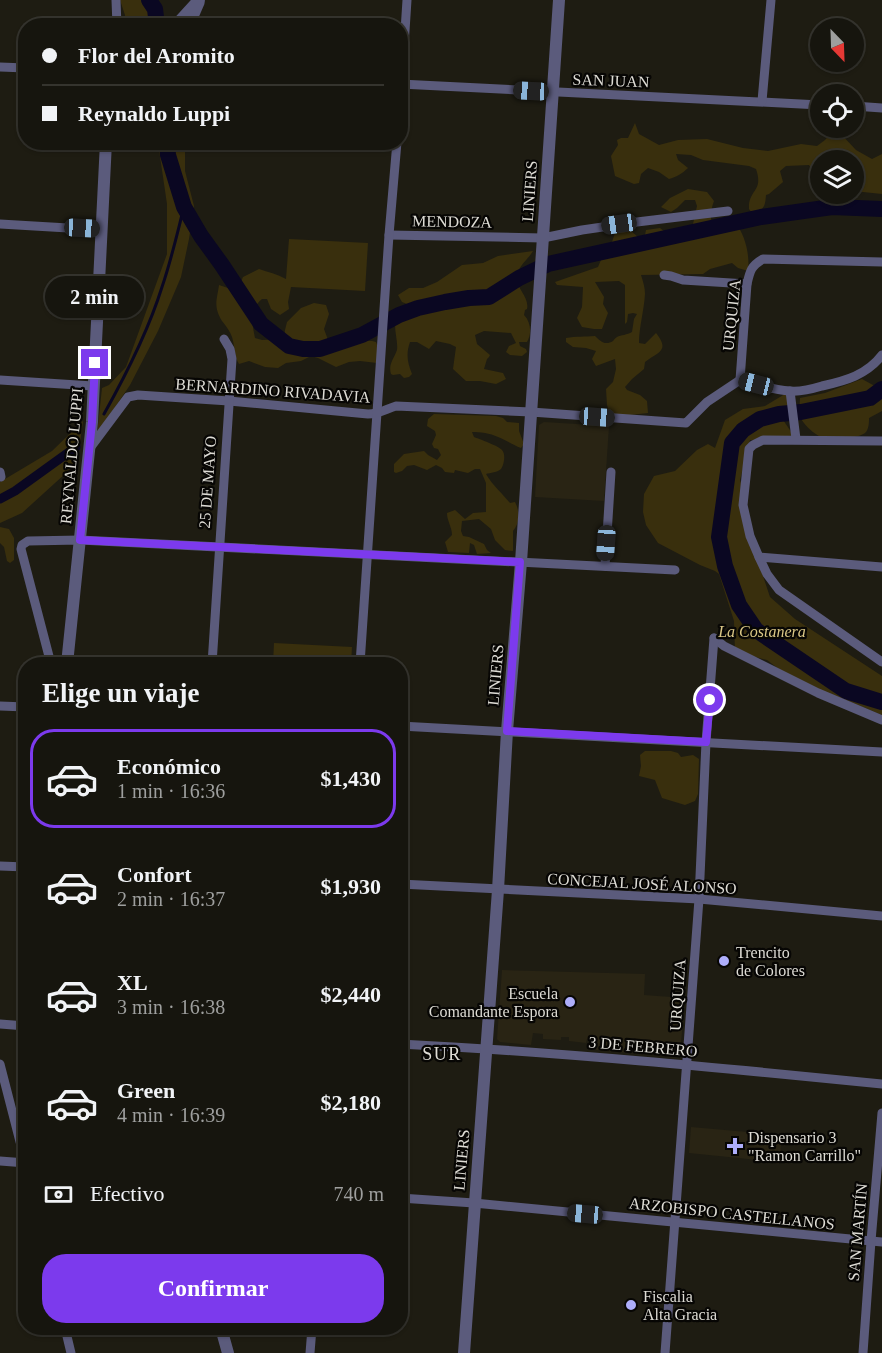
<!DOCTYPE html>
<html lang="es">
<head>
<meta charset="utf-8">
<style>
	:root { --surface:#16150e; --page:#23221c; --text:#f1f3f6; --muted:#9e9f9e; --line:#35342e; --accent:#7c3aed }
	body { margin:0; font-family:"Times New Roman",serif; background:var(--page); color:var(--text); height:100vh; display:flex; flex-direction:column; font-size:22px; white-space:nowrap }
	* { box-sizing:border-box; margin:0 }
	p { font-size:20px; color:var(--muted) }
	.icon { flex:none; width:33px; height:33px; fill:none; stroke:currentColor; stroke-width:2; stroke-linecap:round; stroke-linejoin:round }
	.map { position:relative; flex:1; overflow:hidden }
	.drawer { position:absolute; left:18px; top:657px; width:390px; height:678px; display:flex; flex-direction:column; background:var(--surface); border-radius:24px; box-shadow:0 2px 4px #0004,0 0 0 2px var(--line) }
	.drawer>* { flex:none }
	.guide { position:absolute; left:18px; top:18px; width:390px; height:132px; border-radius:24px; box-shadow:0 2px 4px #0004,0 0 0 2px var(--line); display:grid; align-content:center; height:132px; padding:0 24px; background:var(--surface) }
	.needle { width:39px; rotate:157deg }
	.buttons { position:absolute; left:810px; top:18px; display:grid; gap:12px }
	.buttons a { display:grid; place-items:center; width:54px; height:54px; border-radius:50%; background:var(--surface); box-shadow:0 2px 4px #0004,0 0 0 2px var(--line); font-size:30px }
	.end { position:absolute; width:27px; height:27px; margin:-14px; border:8px solid #7c3aed; background:#fff; box-shadow:0 0 0 3px #fff }
	.from { border-radius:50% }
	.bubble { position:absolute; height:42px; border-radius:21px; background:var(--surface); box-shadow:0 2px 4px #0004,0 0 0 2px var(--line); font-size:20px; font-weight:700; line-height:42px; text-align:center }
	.car { position:absolute; width:18px; height:36px; margin:-18px -9px; border-radius:8px; box-shadow:0 0 4px 2px #0007; background:linear-gradient(#222 24%,#8ab4d8 0 40%,#222 0 76%,#8ab4d8 0 86%,#222 0) }
	.guide b { display:flex; align-items:center; gap:21px; height:57px; font-size:22px }
	.guide b+b { border-top:2px solid var(--line) }
	.guide i { width:15px; height:15px; background:var(--text) }
	ul { padding:0; list-style:none }
	li { display:flex; align-items:center; gap:18px; height:99px; margin:0 12px 9px; padding:0 12px; border:3px solid transparent; border-radius:24px }
	li div { flex:1 }
	li b { display:block; font-size:22px }
	li em { font-style:normal; font-weight:700 }
	li.selected { border-color:var(--accent) }
	li>.icon { width:54px; height:54px; stroke-width:1.5 }
	h2 { padding:0 24px; font-size:27px; line-height:72px }
	.pay { display:flex; align-items:center; gap:15px; height:66px; padding:0 24px; font-size:22px }
	.pay p { margin-inline-start:auto }
	.primary-button { display:flex; gap:12px; margin-top:auto; padding:12px 24px }
	.primary-button a { flex:1; height:69px; border-radius:24px; background:var(--accent); color:#fff; font-size:24px; font-weight:700; line-height:69px; text-align:center }
	.map>svg:first-child { display:block }
	.built { fill:#292414 }
	.green { fill:#392f0d }
	.lines { fill:none; stroke-linecap:round; stroke-linejoin:round }
	.stream { stroke:#0a0722; stroke-width:3 }
	.canal { stroke:#0a0722; stroke-width:9 }
	.river { stroke:#0a0722; stroke-width:16 }
	.minor { stroke:#5b5b7c; stroke-width:9 }
	.tertiary { stroke:#5b5b7c; stroke-width:12 }
	.route { stroke:#7c3aed; stroke-width:8 }
	.poi-dot { fill:#aeaefb; stroke:#070604; stroke-width:2 }
	.labels { text-anchor:middle; stroke-width:4.5; stroke-linejoin:round; paint-order:stroke }
	.street-label { font-size:16px; fill:#dedcd5; stroke:#070604 }
	.park-label { font-size:16px; font-style:italic; fill:#dac786; stroke:#070604 }
	.poi-label { font-size:16px; fill:#dedcd5; stroke:#070604; text-anchor:start }
	.neighbourhood-label { font-size:18px; letter-spacing:1.5px; fill:#dedcd5; stroke:#070604 }
</style>
</head>
<body>
<div class="map">
<svg width="882" height="1353" viewBox="0 0 882 1353">
	<rect width="100%" height="100%" fill="#1e1c12"/>
	<g class="built">
		<path d="M544,422L609,426L604,501L535,497L539,425Z"/>
		<path d="M502,970L645,974L644,995L685,998L680,1054L677,1057L596,1050L597,1040L587,1039L586,1043L569,1041V1037H561V1040L543,1039V1034L533,1033L531,1045L500,1042L497,1039Z"/>
		<path d="M691,1127L782,1135L779,1164L748,1159L689,1153Z"/>
	</g>
	<g class="green">
		<path d="M120,0H153L166,25H125V15Z"/>
		<path d="M635,123L639,134L659,145L678,140L707,139L743,148L768,151L801,144L817,146L825,140L831,133H840L856,150L872,159L882,154V194L863,192H854V160H820V181L809,165L786,166L780,171L783,182L769,194L766,195C765,208 764,209 752,213L749,209C748,189 764,192 756,169L749,166L703,160L691,155L676,154L678,160L688,168C682,174 676,177 669,179L659,172L648,168L641,174L639,183L634,184L615,176L611,156L618,145L617,140L621,138H628Z"/>
		<path d="M158,143H185V171L194,206L189,239L181,277L158,331L130,385L97,434L102,388L109,385L126,367L167,254V204Z"/>
		<path d="M688,189L707,192L714,201C711,210 709,216 713,225L735,222C745,235 750,254 748,271L738,268L732,263L710,269L703,274L641,275C643,281 645,288 645,294C644,311 639,327 639,343L645,344L656,333C670,351 659,351 645,362L644,369L632,379L625,387L627,390L640,395L647,401L648,413L621,416L609,412L607,405L606,389L613,382L616,369L615,359L596,366L592,359L596,351L586,348L573,347L566,342V338C576,336 585,337 595,336C600,341 605,346 613,341C614,340 615,338 617,337C621,335 627,335 632,332L634,319L637,314L633,313L628,314L627,322L625,324V285L619,281L595,282L604,297L603,304L608,313L602,329H594L582,327L577,318L582,307L583,287L557,285L555,282L598,267L601,260L608,254L615,233L629,229L640,239L644,240L646,230L660,228L670,236L681,233L693,224L697,206L695,200H685L677,208L671,212L661,207L670,198Z"/>
		<path d="M289,239L368,243L365,291L291,287L288,302L289,309L280,315L271,309L267,299H262C249,310 252,323 255,338L262,340L284,339L285,330L287,322L301,308L314,303L326,305L329,314L324,329L331,348C346,349 362,337 376,342L379,350L377,363L360,361L349,362L336,367L318,358L311,356L301,361L286,363L278,368L265,367L249,361L239,364C234,356 235,346 232,337C230,331 226,326 222,321C213,306 217,300 219,285L228,288L240,284L243,277L259,269C268,272 277,274 286,279Z"/>
		<path d="M533,251C529,258 521,264 518,272C512,286 530,296 527,309L525,310L524,315C531,322 532,334 527,342H519L520,346L526,349L527,352L522,356L510,355L506,352L509,346L516,343L511,333L484,331L475,335L477,344L490,355L489,357L487,359L484,369L503,373L506,379L496,384L480,381H466L453,369L456,347L450,344L436,341L429,349L417,342H410C406,353 407,362 412,374L409,377L404,378L400,374L393,375L391,374C388,364 394,359 397,350C398,343 395,333 395,325L407,318V304L402,302L398,295L409,288H423L437,282L462,265L483,263L498,256Z"/>
		<path d="M862,379L882,390V411L869,418C869,422 869,428 866,432C861,439 827,440 819,436C810,431 805,425 799,416L800,398L825,393Z"/>
		<path d="M790,391L793,412L779,414L796,439L750,440L740,480L742,486L741,510L770,597L795,619L882,676V715L841,698L801,686L767,660L735,652L734,621L719,574L715,571L700,565L658,543L646,525L643,512L644,494L654,476L675,471L697,450L708,444L715,448L725,420L743,409L765,406Z"/>
		<path d="M434,414L496,416L503,418L507,422L519,423V431L524,444L521,448C513,445 506,440 498,437C490,433 480,432 472,432L474,437C479,439 499,446 502,450C506,454 504,465 501,469C498,472 490,473 486,474C493,486 502,493 510,503L515,502C520,511 520,523 513,531V551L505,550L495,540L491,529L479,519L462,521L461,531L463,536L469,537L484,544L487,550L491,553L477,554L474,545L470,543L469,553L448,552L445,542L452,535C452,527 447,521 447,513L455,510L465,519L473,513L486,512V483L480,469H475L468,473L455,470L454,473L445,472L442,468L436,465L427,470L414,465L407,466L402,471L396,473L394,472V464L404,454L424,451L428,455L437,460L441,455L438,449L434,448L432,444L436,435L435,431L427,426L428,419Z"/>
		<path d="M83,421L77,463L22,513L0,523V482L52,451Z"/>
		<path d="M0,527L9,529L14,538V560L10,563L7,561L4,547L0,543Z"/>
		<path d="M274,643L352,647L351,664H273Z"/>
		<path d="M645,751H671L678,753L681,757L693,755L699,759L698,794L695,801L685,805L662,798L655,780L639,776L641,766L640,755Z"/>
	</g>
	<g class="lines">
		<path class="stream" d="M104,414C127,373 148,332 162,287C171,261 177,234 184,207"/>
		<path class="canal" d="M0,499L15,491L76,447"/>
		<g class="river">
			<path d="M149,0L155,9L157,26"/>
			<path d="M167,142L168,155L184,207L201,236L222,265L261,324L289,346L303,349H320L362,335L399,315L418,308L445,302L469,298L489,297L519,278L548,264L761,217L832,207L882,209"/>
			<path d="M882,389L870,398L801,412L779,414L760,419L743,430L732,443L719,537L725,566L739,605L756,630L846,691L882,702"/>
		</g>
		<g class="minor">
			<path d="M116,0L117,26"/>
			<path d="M190,26L200,3"/>
			<path d="M0,67L26,68"/>
			<path d="M400,84L820,105"/>
			<path d="M762,101L771,0"/>
			<path d="M854,106L882,108"/>
			<path d="M400,108L407,0"/>
			<path d="M0,224L102,230"/>
			<path d="M389,235L543,238L582,230L637,222L728,211"/>
			<path d="M664,275L671,276L683,280L747,284"/>
			<path d="M0,380L93,386"/>
			<path d="M740,380L747,284C750,271 751,266 763,259L882,262"/>
			<path d="M790,391L796,439"/>
			<path d="M882,441L763,440L753,445L749,449L743,505L750,536L759,557L767,574L779,590L882,662"/>
			<path d="M90,448L128,397L138,395L229,401L368,414C379,414 386,409 396,406L531,412L686,423L707,402L740,380C756,384 773,390 790,391C800,392 812,389 822,386C845,381 867,375 882,355"/>
			<path d="M0,472L1,477H0"/>
			<path d="M759,557L882,567"/>
			<path d="M605,566L611,472"/>
			<path d="M714,638L724,646L818,693L882,720"/>
			<path d="M51,664L21,549L22,545L28,541L80,540L675,570"/>
			<path d="M212,664L232,359L230,349L224,339"/>
			<path d="M360,664L389,235L397,142"/>
			<path d="M0,706L26,707"/>
			<path d="M400,726L882,752"/>
			<path d="M0,866L26,867"/>
			<path d="M400,884L699,899L882,916"/>
			<path d="M0,1024L26,1026"/>
			<path d="M400,1044C561,1052 722,1068 882,1084"/>
			<path d="M0,1064L26,1165"/>
			<path d="M0,1161L26,1163"/>
			<path d="M400,1198L474,1203L882,1242"/>
			<path d="M65,1328L71,1353"/>
			<path d="M310,1353L312,1328"/>
			<path d="M665,1353L699,899L706,742L714,638"/>
			<path d="M863,1353L871,1241L882,1113"/>
		</g>
		<g class="tertiary">
			<path d="M175,26L178,23L199,0"/>
			<path d="M67,664L92,422L106,142"/>
			<path d="M221,1328L228,1353"/>
			<path d="M464,1353L498,890L507,731L521,562L559,0"/>
		</g>
	</g>
	<g class="lines">
		<path class="route" d="M95,363L92,422L80,540L520,562L507,731L706,742L710,700"/>
	</g>
	<g class="poi-dot">
		<circle cx="724" cy="961" r="6"/>
		<circle cx="570" cy="1002" r="6"/>
		<path d="M732 1137h6v6h6v6h-6v6h-6v-6h-6v-6h6z"/>
		<circle cx="631" cy="1305" r="6"/>
	</g>
	<g class="labels">
		<g class="street-label">
			<text transform="translate(611 80) rotate(2)" y="6">SAN JUAN</text>
			<text transform="translate(529 191) rotate(-86)" y="6">LINIERS</text>
			<text transform="translate(452 221) rotate(1)" y="6">MENDOZA</text>
			<text transform="translate(731 315) rotate(-84)" y="6">URQUIZA</text>
			<text transform="translate(273 390) rotate(4)" y="6">BERNARDINO RIVADAVIA</text>
			<text transform="translate(71 456) rotate(-85)" y="6">REYNALDO LUPPI</text>
			<text transform="translate(207 482) rotate(-86)" y="6">25 DE MAYO</text>
			<text transform="translate(495 675) rotate(-85)" y="6">LINIERS</text>
			<text transform="translate(642 883) rotate(3)" y="6">CONCEJAL JOSÉ ALONSO</text>
			<text transform="translate(677 995) rotate(-86)" y="6">URQUIZA</text>
			<text transform="translate(643 1046) rotate(5)" y="6">3 DE FEBRERO</text>
			<text transform="translate(461 1160) rotate(-85)" y="6">LINIERS</text>
			<text transform="translate(732 1213) rotate(6)" y="6">ARZOBISPO CASTELLANOS</text>
			<text transform="translate(857 1232) rotate(-85)" y="6">SAN MARTÍN</text>
		</g>
		<g class="park-label">
			<text x="762" y="637">La Costanera</text>
		</g>
		<g class="poi-label">
			<text x="736" y="958">Trencito<tspan x="736" dy="18">de Colores</tspan></text>
			<text x="558" y="999" text-anchor="end">Escuela<tspan x="558" dy="18">Comandante Espora</tspan></text>
			<text x="748" y="1143">Dispensario 3<tspan x="748" dy="18">"Ramon Carrillo"</tspan></text>
			<text x="643" y="1302">Fiscalia<tspan x="643" dy="18">Alta Gracia</tspan></text>
		</g>
		<g class="neighbourhood-label">
			<text x="442" y="1060">SUR</text>
		</g>
	</g>
</svg>
<div class="buttons">
<a><svg class="needle" viewBox="-14 -14 28 28"><path d="M0-13l5 13h-10z" fill="#e53935"/><path d="M0 13l5-13h-10z" fill="#9e9f9e"/></svg></a>
<a><svg class="icon" aria-label="locate" viewBox="0 0 24 24"><circle cx="12" cy="12" r="6"/><path d="M12 2v4M12 18v4M2 12h4M18 12h4"/></svg></a>
<a><svg class="icon" aria-label="layers" viewBox="0 0 24 24"><path d="M12 4l9 5-9 5-9-5zM3 14l9 5 9-5"/></svg></a>
</div>
<i class="end from" style="left:710px;top:700px"></i>
<i class="end" style="left:95px;top:363px"></i>
<div class="bubble" style="left:45px;top:276px;width:99px">2 min</div>
<i class="car" style="left:531px;top:91px;rotate:273deg"></i>
<i class="car" style="left:619px;top:224px;rotate:262deg"></i>
<i class="car" style="left:82px;top:228px;rotate:93deg"></i>
<i class="car" style="left:756px;top:384px;rotate:284deg"></i>
<i class="car" style="left:597px;top:417px;rotate:94deg"></i>
<i class="car" style="left:606px;top:543px;rotate:184deg"></i>
<i class="car" style="left:585px;top:1214px;rotate:275deg"></i>
<div class="guide">
<b><i class="from"></i>Flor del Aromito</b>
<b><i></i>Reynaldo Luppi</b>
</div>
<section class="drawer">
<h2>Elige un viaje</h2>
<ul>
<li class="selected"><svg class="icon" aria-label="car" viewBox="0 0 24 24"><path d="M5 17H2v-5l4-1 3-4h7l3 4 3 1v5h-3M9 17h6M6 11h13"/><circle cx="7" cy="17" r="2"/><circle cx="17" cy="17" r="2"/></svg><div><b>Económico</b><p>1 min · 16:36</p></div><em>$1,430</em></li>
<li><svg class="icon" aria-label="car" viewBox="0 0 24 24"><path d="M5 17H2v-5l4-1 3-4h7l3 4 3 1v5h-3M9 17h6M6 11h13"/><circle cx="7" cy="17" r="2"/><circle cx="17" cy="17" r="2"/></svg><div><b>Confort</b><p>2 min · 16:37</p></div><em>$1,930</em></li>
<li><svg class="icon" aria-label="car" viewBox="0 0 24 24"><path d="M5 17H2v-5l4-1 3-4h7l3 4 3 1v5h-3M9 17h6M6 11h13"/><circle cx="7" cy="17" r="2"/><circle cx="17" cy="17" r="2"/></svg><div><b>XL</b><p>3 min · 16:38</p></div><em>$2,440</em></li>
<li><svg class="icon" aria-label="car" viewBox="0 0 24 24"><path d="M5 17H2v-5l4-1 3-4h7l3 4 3 1v5h-3M9 17h6M6 11h13"/><circle cx="7" cy="17" r="2"/><circle cx="17" cy="17" r="2"/></svg><div><b>Green</b><p>4 min · 16:39</p></div><em>$2,180</em></li>
</ul>
<div class="pay"><svg class="icon" aria-label="cash" viewBox="0 0 24 24"><path d="M3 7h18v10H3z"/><circle cx="12" cy="12" r="2"/></svg>Efectivo<p>740 m</p></div>
<div class="primary-button"><a>Confirmar</a></div>
</section>
</div>
</body>
</html>
